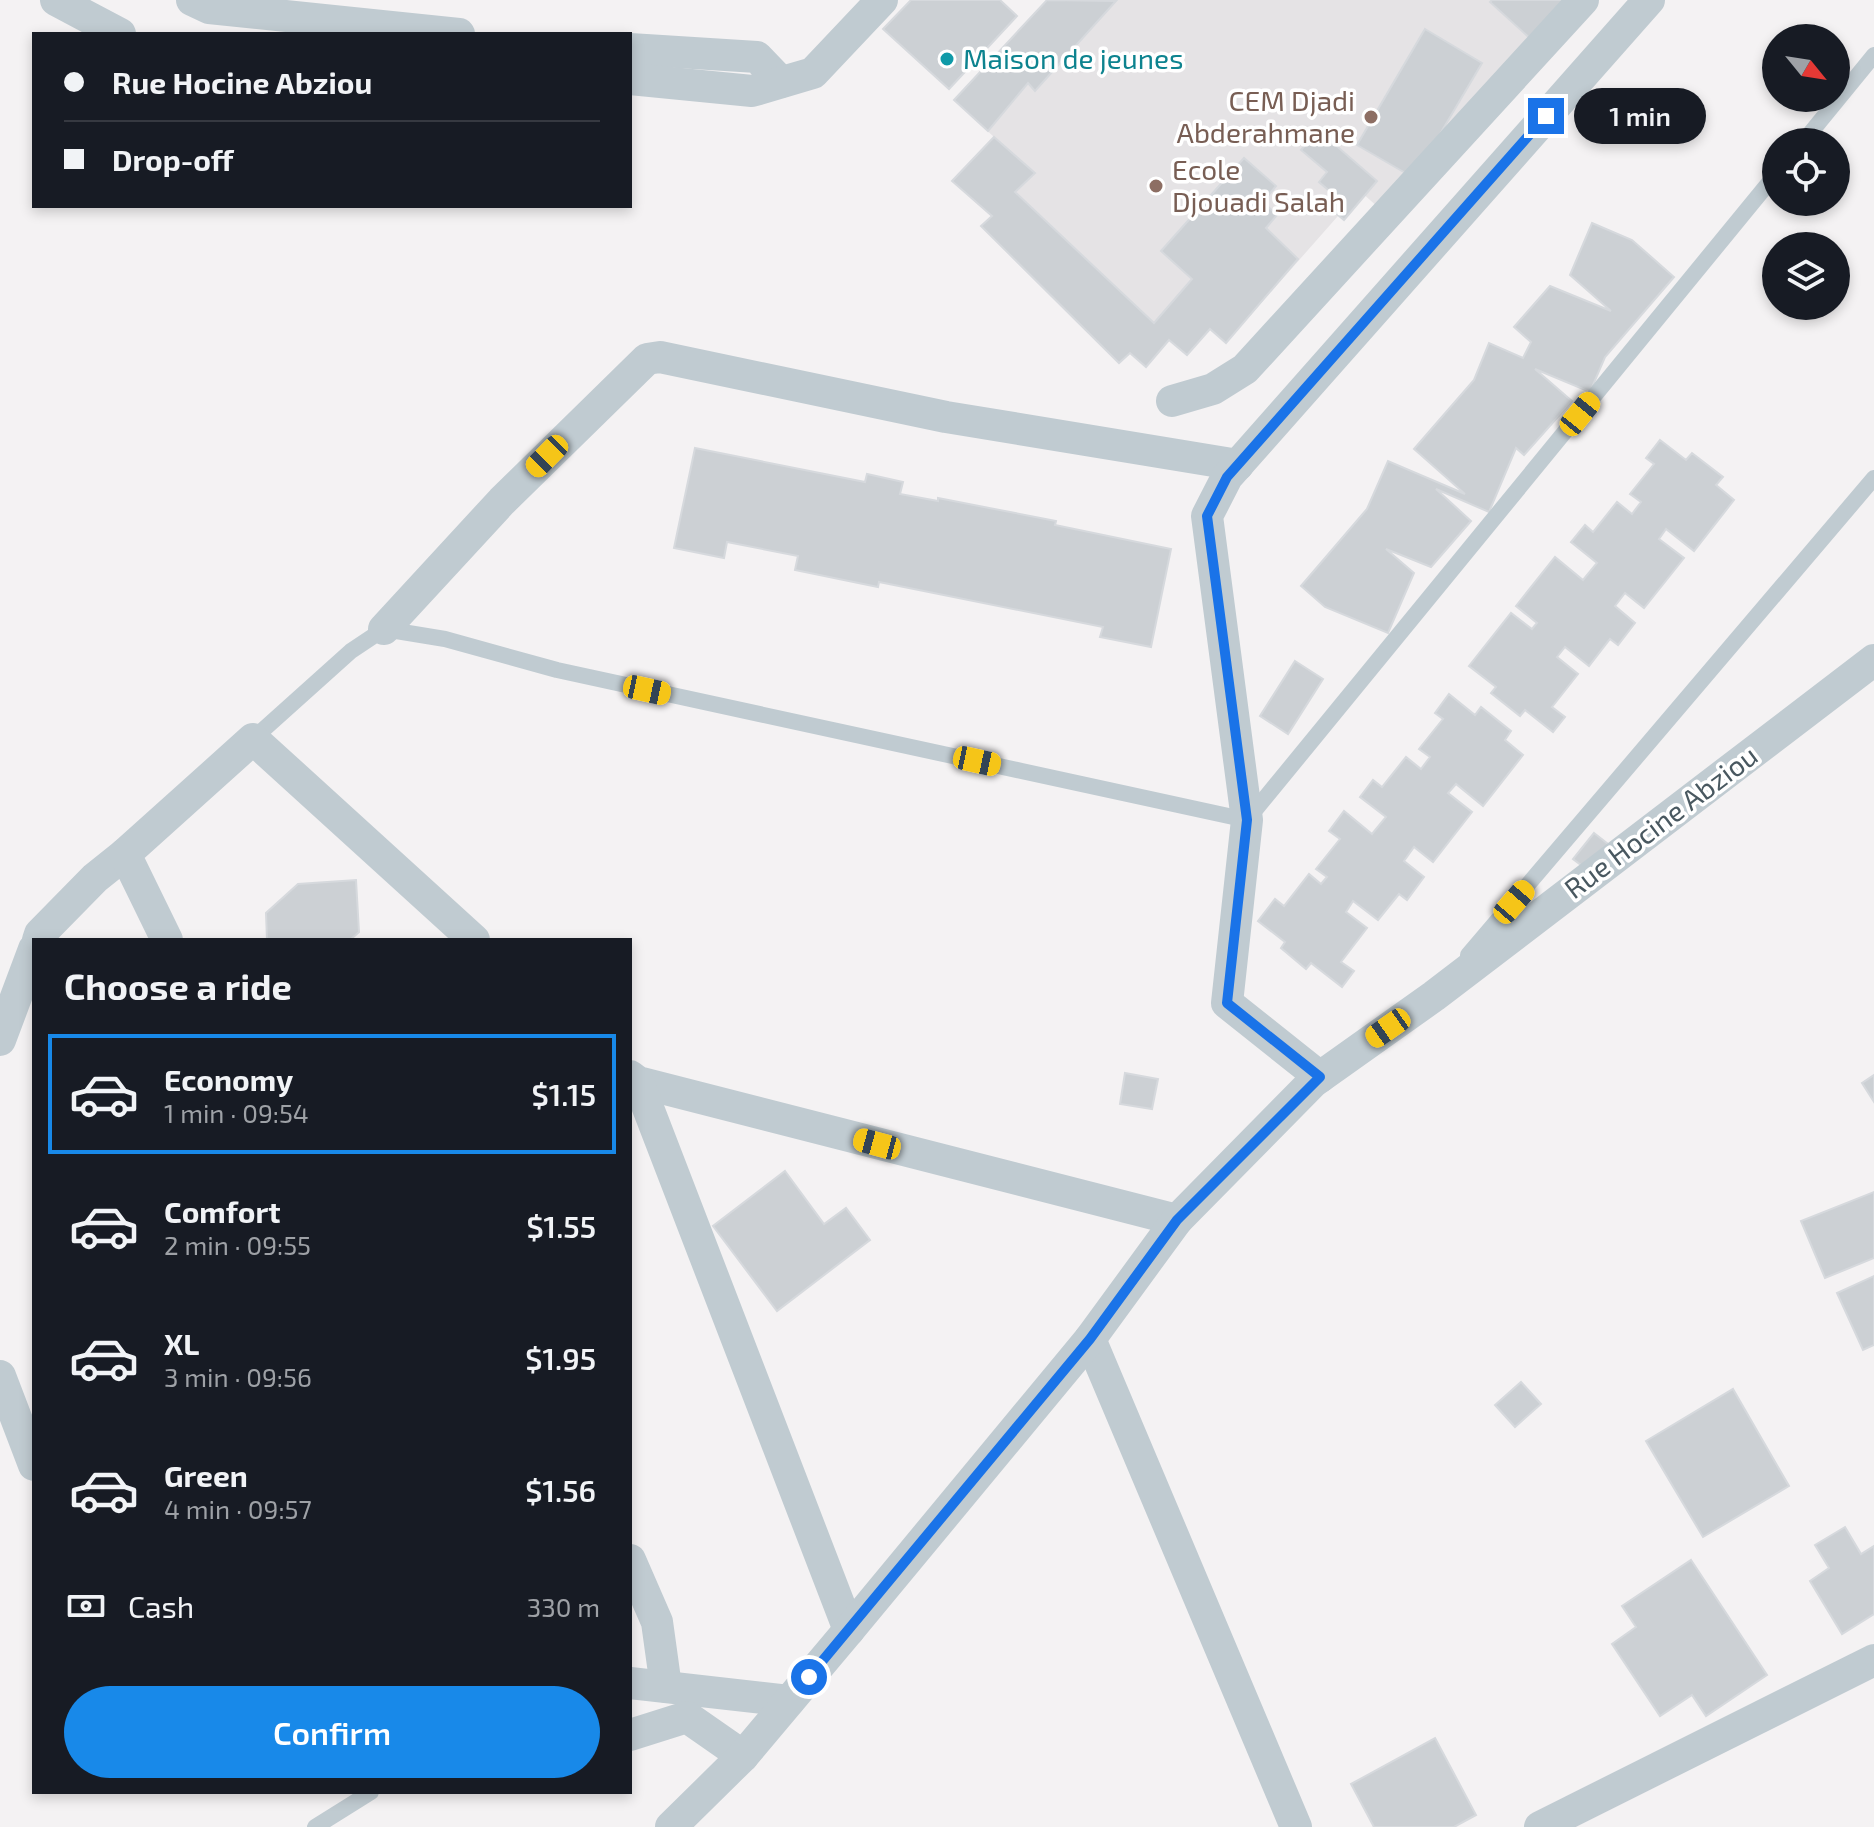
<!DOCTYPE html>
<html lang="en">
<head>
<meta charset="utf-8">
<style>
	:root { --surface:#171b24; --page:#20242c; --text:#f1f3f6; --muted:#9ea1a6; --line:#363941; --accent:#1889e9 }
	body { margin:0; font-family:"Exo 2",sans-serif; background:var(--page); color:var(--text); height:100vh; display:flex; flex-direction:column; font-size:30px; white-space:nowrap }
	* { box-sizing:border-box; margin:0 }
	p { font-size:26px; color:var(--muted) }
	.icon { flex:none; width:44px; height:44px; fill:none; stroke:currentColor; stroke-width:2; stroke-linecap:round; stroke-linejoin:round }
	.map { position:relative; flex:1; overflow:hidden }
	.details { position:absolute; left:32px; top:938px; width:600px; height:856px; display:flex; flex-direction:column; background:var(--surface); border-radius:0px; box-shadow:0 4px 12px #0003 }
	.details>* { flex:none }
	.banner { position:absolute; left:32px; top:32px; width:600px; height:176px; border-radius:0px; box-shadow:0 4px 12px #0003; display:grid; align-content:center; height:176px; padding:0 32px; background:var(--surface) }
	.needle { width:52px; rotate:120deg }
	.buttons { position:absolute; left:1762px; top:24px; display:grid; gap:16px }
	.buttons a { display:grid; place-items:center; width:88px; height:88px; border-radius:50%; background:var(--surface); box-shadow:0 4px 12px #0003; font-size:40px }
	.end { position:absolute; width:36px; height:36px; margin:-18px; border:10px solid #1a73e8; background:#fff; box-shadow:0 0 0 4px #fff }
	.from { border-radius:50% }
	.bubble { position:absolute; height:56px; border-radius:28px; background:var(--surface); box-shadow:0 4px 12px #0003; font-size:26px; font-weight:600; line-height:56px; text-align:center }
	.car { position:absolute; width:24px; height:48px; margin:-24px -12px; border-radius:10px; box-shadow:0 0 6px 2px #0007; background:linear-gradient(#f5c518 24%,#345 0 40%,#f5c518 0 76%,#345 0 86%,#f5c518 0) }
	.banner b { display:flex; align-items:center; gap:28px; height:76px; font-size:30px }
	.banner b+b { border-top:2px solid var(--line) }
	.banner i { width:20px; height:20px; background:var(--text) }
	ul { padding:0; list-style:none }
	li { display:flex; align-items:center; gap:24px; height:120px; margin:0 16px 12px; padding:0 16px; border:4px solid transparent; border-radius:0px }
	li div { flex:1 }
	li b { display:block; font-size:30px }
	li em { font-style:normal; font-weight:600 }
	li.current { border-color:var(--accent) }
	li>.icon { width:72px; height:72px; stroke-width:1.5 }
	h2 { padding:0 32px; font-size:36px; line-height:96px }
	.pay { display:flex; align-items:center; gap:20px; height:88px; padding:0 32px; font-size:30px }
	.pay p { margin-inline-start:auto }
	.cta { display:flex; gap:16px; margin-top:auto; padding:16px 32px }
	.cta a { flex:1; height:92px; border-radius:48px; background:var(--accent); color:#fff; font-size:32px; font-weight:600; line-height:92px; text-align:center }
	.map>svg:first-child { display:block }
	.education { fill:#e5e3e5 }
	.building { fill:#ccd0d4; stroke:#d6d9dd; stroke-width:2 }
	.lines { fill:none; stroke-linecap:round; stroke-linejoin:round }
	.service { stroke:#c0cbd1; stroke-width:16 }
	.minor { stroke:#c0cbd1; stroke-width:32 }
	.route { stroke:#1a73e8; stroke-width:10 }
	.culture-dot { fill:#0f9aa8; stroke:#fff; stroke-width:3 }
	.education-dot { fill:#8d6e63; stroke:#fff; stroke-width:3 }
	.labels { text-anchor:middle; stroke-width:7; stroke-linejoin:round; paint-order:stroke }
	.culture-label { font-size:28px; fill:#0d838f; stroke:#fff; text-anchor:start }
	.education-label { font-size:28px; fill:#785e54; stroke:#fff; text-anchor:end }
	.street-label { font-size:28px; fill:#495860; stroke:#fff }
</style>
</head>
<body>
<div class="map">
<svg width="1874" height="1827" viewBox="0 0 1874 1827">
	<rect width="100%" height="100%" fill="#f4f2f3"/>
	<path class="education" d="M1047,0H1570L1380,209L1360,191L1226,343L1210,329L1187,355L1169,340L1146,367L1130,353L1119,363L981,226L991,216L952,181L994,137L954,100Z"/>
	<g class="building">
		<path d="M911,0H1000L1017,16L949,89L883,29Z"/>
		<path d="M1047,0L1116,1L1035,91L1028,83L988,131L954,100Z"/>
		<path d="M1492,0H1570L1534,42L1490,2Z"/>
		<path d="M1425,29L1482,63L1414,178L1357,145Z"/>
		<path d="M1318,130L1377,181L1344,220L1331,209L1339,199L1319,182L1327,172L1301,150Z"/>
		<path d="M994,137L1035,173L1015,192L1154,323L1192,279L1161,251L1244,158L1276,186L1263,202L1277,215L1266,228L1298,259L1226,343L1210,329L1187,355L1169,340L1146,367L1130,353L1119,363L981,226L992,216L952,181Z"/>
		<path d="M1592,223L1632,240L1674,277L1605,357L1590,392L1535,369L1572,401L1524,455L1516,448L1489,512L1436,489L1471,521L1431,567L1386,549L1414,573L1388,633L1325,607L1301,586L1367,509L1388,461L1465,494L1414,449L1474,380L1489,343L1523,358L1531,342L1514,327L1550,286L1611,311L1570,275Z"/>
		<path d="M1660,440L1686,460L1692,453L1723,477L1716,485L1734,500L1694,551L1666,529L1659,539L1684,558L1644,608L1625,593L1615,606L1635,623L1618,645L1610,639L1589,666L1565,647L1557,657L1578,674L1552,707L1565,717L1553,732L1525,710L1520,716L1491,693L1496,687L1469,666L1511,613L1532,629L1537,623L1516,606L1555,557L1583,580L1597,563L1571,542L1585,525L1593,532L1617,502L1632,514L1641,502L1630,494L1654,464L1646,458Z"/>
		<path d="M695,448L865,482L867,474L903,482L900,494L938,501V498L1056,521L1055,525L1171,549L1151,647L1100,637L1103,627L879,582L878,587L795,570L798,556L727,542L724,558L674,548Z"/>
		<path d="M1295,661L1323,679L1288,734L1260,716Z"/>
		<path d="M1449,694L1475,715L1481,707L1511,731L1505,740L1523,755L1483,806L1456,784L1448,793L1472,812L1433,862L1414,847L1404,861L1424,877L1407,900L1399,894L1378,920L1353,901L1346,912L1367,928L1341,962L1354,971L1342,987L1311,963L1306,969L1281,948L1285,942L1258,921L1275,899L1284,906L1309,874L1321,884L1327,877L1316,869L1340,839L1329,831L1344,811L1372,834L1386,817L1360,797L1373,780L1382,787L1406,757L1421,769L1430,757L1419,749L1443,719L1435,713Z"/>
		<path d="M1594,833L1617,851L1597,877L1573,859Z"/>
		<path d="M356,880L359,932L350,940H267L266,913L298,884Z"/>
		<path d="M1125,1073L1158,1079L1152,1109L1120,1104Z"/>
		<path d="M1874,1075V1102L1862,1083Z"/>
		<path d="M785,1171L824,1224L846,1208L870,1240L777,1311L713,1226Z"/>
		<path d="M1874,1192V1258L1825,1278L1801,1221Z"/>
		<path d="M1874,1276V1345L1863,1350L1837,1293Z"/>
		<path d="M1521,1382L1541,1404L1515,1427L1495,1405Z"/>
		<path d="M1733,1389L1789,1486L1703,1537L1646,1441Z"/>
		<path d="M1845,1527L1861,1554L1874,1546V1614L1842,1634L1810,1581L1829,1568L1815,1545Z"/>
		<path d="M1691,1560L1767,1675L1706,1716L1692,1695L1660,1716L1612,1644L1636,1627L1622,1606Z"/>
		<path d="M1435,1738L1476,1815L1454,1827H1374L1351,1784Z"/>
	</g>
	<g class="lines">
		<g class="service">
			<path d="M1803,142L1874,55"/>
			<path d="M253,739L351,651L384,629L445,639L557,670L1247,820L1776,174"/>
			<path d="M1468,955L1874,478"/>
			<path d="M315,1827L371,1792"/>
		</g>
		<g class="minor">
			<path d="M56,0L120,34"/>
			<path d="M192,0L209,8L459,34"/>
			<path d="M630,49L757,57L781,82"/>
			<path d="M630,79L752,91L813,73L882,0"/>
			<path d="M1172,401L1213,389L1245,369L1583,0"/>
			<path d="M384,629L502,501L647,359L660,357L946,417L1238,465"/>
			<path d="M38,940L40,934L95,878L125,854"/>
			<path d="M167,940L125,854L253,739L474,940"/>
			<path d="M0,1040L34,949"/>
			<path d="M630,1076L638,1082L1177,1220"/>
			<path d="M1320,1077L1227,1003L1247,820L1207,516L1227,477L1649,0"/>
			<path d="M638,1082L849,1630"/>
			<path d="M1090,1339L1296,1827"/>
			<path d="M0,1376L34,1465"/>
			<path d="M630,1560L657,1622L666,1687"/>
			<path d="M630,1683L789,1701"/>
			<path d="M630,1735L687,1717L743,1756"/>
			<path d="M671,1827L743,1756L849,1630L1090,1339L1177,1220L1313,1082L1434,996L1874,660"/>
			<path d="M1540,1827L1874,1660"/>
		</g>
	</g>
	<g class="lines">
		<path class="route" d="M809,1677L1090,1339L1177,1220L1320,1077L1227,1003L1247,820L1207,516L1227,477L1546,116"/>
	</g>
	<circle class="culture-dot" cx="947" cy="59" r="8"/>
	<g class="education-dot">
		<circle cx="1371" cy="117" r="8"/>
		<circle cx="1156" cy="186" r="8"/>
	</g>
	<g class="labels">
		<g class="culture-label">
			<text x="963" y="69">Maison de jeunes</text>
		</g>
		<g class="education-label">
			<text x="1355" y="111">CEM Djadi<tspan x="1355" dy="32">Abderahmane</tspan></text>
			<text x="1172" y="180" text-anchor="start">Ecole<tspan x="1172" dy="32">Djouadi Salah</tspan></text>
		</g>
		<g class="street-label">
			<text transform="translate(1661 822) rotate(-37)" y="10">Rue Hocine Abziou</text>
		</g>
	</g>
</svg>
<div class="buttons">
<a><svg class="needle" viewBox="-14 -14 28 28"><path d="M0-13l5 13h-10z" fill="#e53935"/><path d="M0 13l5-13h-10z" fill="#9ea1a6"/></svg></a>
<a><svg class="icon" aria-label="locate" viewBox="0 0 24 24"><circle cx="12" cy="12" r="6"/><path d="M12 2v4M12 18v4M2 12h4M18 12h4"/></svg></a>
<a><svg class="icon" aria-label="layers" viewBox="0 0 24 24"><path d="M12 4l9 5-9 5-9-5zM3 14l9 5 9-5"/></svg></a>
</div>
<i class="end from" style="left:809px;top:1677px"></i>
<i class="end" style="left:1546px;top:116px"></i>
<div class="bubble" style="left:1574px;top:88px;width:132px">1 min</div>
<i class="car" style="left:1580px;top:414px;rotate:39deg"></i>
<i class="car" style="left:547px;top:456px;rotate:225deg"></i>
<i class="car" style="left:647px;top:690px;rotate:102deg"></i>
<i class="car" style="left:977px;top:761px;rotate:102deg"></i>
<i class="car" style="left:1514px;top:902px;rotate:41deg"></i>
<i class="car" style="left:1388px;top:1028px;rotate:235deg"></i>
<i class="car" style="left:877px;top:1144px;rotate:285deg"></i>
<div class="banner">
<b><i class="from"></i>Rue Hocine Abziou</b>
<b><i></i>Drop-off</b>
</div>
<section class="details">
<h2>Choose a ride</h2>
<ul>
<li class="current"><svg class="icon" aria-label="car" viewBox="0 0 24 24"><path d="M5 17H2v-5l4-1 3-4h7l3 4 3 1v5h-3M9 17h6M6 11h13"/><circle cx="7" cy="17" r="2"/><circle cx="17" cy="17" r="2"/></svg><div><b>Economy</b><p>1 min · 09:54</p></div><em>$1.15</em></li>
<li><svg class="icon" aria-label="car" viewBox="0 0 24 24"><path d="M5 17H2v-5l4-1 3-4h7l3 4 3 1v5h-3M9 17h6M6 11h13"/><circle cx="7" cy="17" r="2"/><circle cx="17" cy="17" r="2"/></svg><div><b>Comfort</b><p>2 min · 09:55</p></div><em>$1.55</em></li>
<li><svg class="icon" aria-label="car" viewBox="0 0 24 24"><path d="M5 17H2v-5l4-1 3-4h7l3 4 3 1v5h-3M9 17h6M6 11h13"/><circle cx="7" cy="17" r="2"/><circle cx="17" cy="17" r="2"/></svg><div><b>XL</b><p>3 min · 09:56</p></div><em>$1.95</em></li>
<li><svg class="icon" aria-label="car" viewBox="0 0 24 24"><path d="M5 17H2v-5l4-1 3-4h7l3 4 3 1v5h-3M9 17h6M6 11h13"/><circle cx="7" cy="17" r="2"/><circle cx="17" cy="17" r="2"/></svg><div><b>Green</b><p>4 min · 09:57</p></div><em>$1.56</em></li>
</ul>
<div class="pay"><svg class="icon" aria-label="cash" viewBox="0 0 24 24"><path d="M3 7h18v10H3z"/><circle cx="12" cy="12" r="2"/></svg>Cash<p>330 m</p></div>
<div class="cta"><a>Confirm</a></div>
</section>
</div>
</body>
</html>
